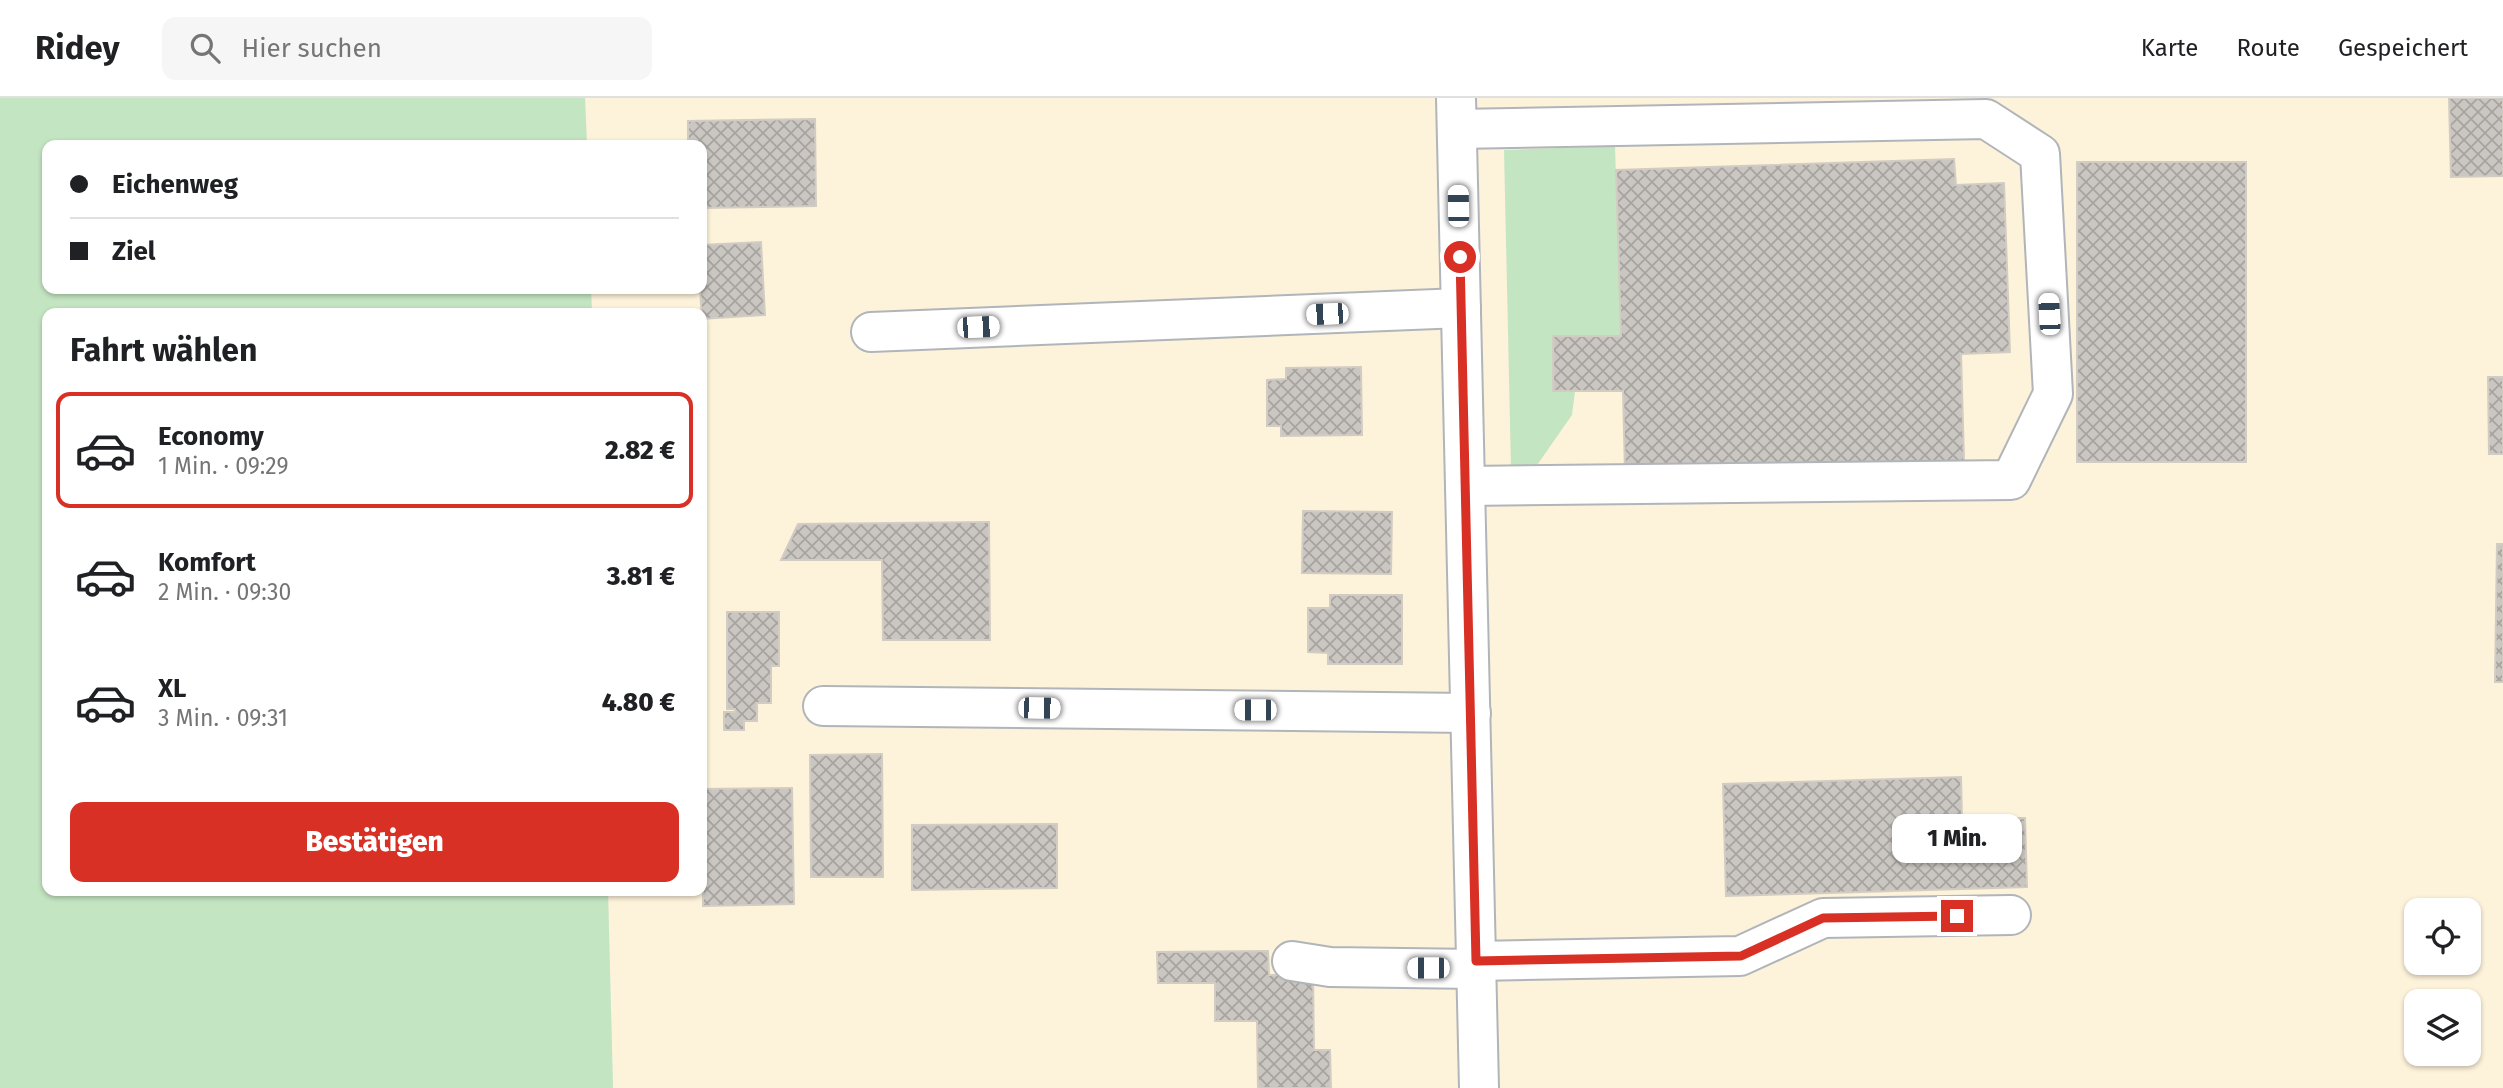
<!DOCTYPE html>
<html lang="de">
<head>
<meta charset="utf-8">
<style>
	:root { --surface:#fff; --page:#f6f6f6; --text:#202124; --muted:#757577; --line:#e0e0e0; --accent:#d93025 }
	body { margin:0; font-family:"Fira Sans",sans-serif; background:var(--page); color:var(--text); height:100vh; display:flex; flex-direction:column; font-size:26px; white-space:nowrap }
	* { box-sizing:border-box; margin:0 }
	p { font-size:23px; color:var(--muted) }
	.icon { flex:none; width:38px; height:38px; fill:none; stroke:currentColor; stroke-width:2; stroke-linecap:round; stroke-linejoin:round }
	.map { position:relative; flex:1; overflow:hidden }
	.details { position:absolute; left:42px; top:210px; width:665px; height:588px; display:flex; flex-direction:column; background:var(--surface); border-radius:14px; box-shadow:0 2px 5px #0004 }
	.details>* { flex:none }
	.top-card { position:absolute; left:42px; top:42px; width:665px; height:154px; border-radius:14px; box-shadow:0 2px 5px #0004; display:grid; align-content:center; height:154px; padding:0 28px; background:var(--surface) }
	.controls { position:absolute; left:2404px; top:800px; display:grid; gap:14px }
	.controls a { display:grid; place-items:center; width:77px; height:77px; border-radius:14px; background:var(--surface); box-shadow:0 2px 5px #0004; font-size:35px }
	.end { position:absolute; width:32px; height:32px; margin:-16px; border:9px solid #d93025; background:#fff; box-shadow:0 0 0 4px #fff }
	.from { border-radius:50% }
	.bubble { position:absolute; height:49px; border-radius:14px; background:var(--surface); box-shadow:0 2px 5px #0004; font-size:23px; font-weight:800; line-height:49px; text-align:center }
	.car { position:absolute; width:21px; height:42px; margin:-21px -10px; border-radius:9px; box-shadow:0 0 5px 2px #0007; background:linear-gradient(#fff 24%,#345 0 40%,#fff 0 76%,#345 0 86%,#fff 0) }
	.top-card b { display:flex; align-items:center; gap:24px; height:66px; font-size:26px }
	.top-card b+b { border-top:2px solid var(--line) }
	.top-card i { width:18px; height:18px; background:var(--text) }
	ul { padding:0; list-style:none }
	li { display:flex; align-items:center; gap:21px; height:116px; margin:0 14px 10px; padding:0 14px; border:4px solid transparent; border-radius:14px }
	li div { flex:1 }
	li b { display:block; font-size:26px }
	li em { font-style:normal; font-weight:800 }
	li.on { border-color:var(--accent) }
	li>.icon { width:63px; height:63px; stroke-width:1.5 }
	h2 { padding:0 28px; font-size:32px; line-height:84px }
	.action { display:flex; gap:14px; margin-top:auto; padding:14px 28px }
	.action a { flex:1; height:80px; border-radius:14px; background:var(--accent); color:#fff; font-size:28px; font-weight:800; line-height:80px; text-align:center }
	header { display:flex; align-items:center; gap:42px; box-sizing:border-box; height:98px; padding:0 35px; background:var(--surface); border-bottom:2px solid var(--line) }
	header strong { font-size:33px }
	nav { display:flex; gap:38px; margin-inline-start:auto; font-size:24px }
	.search { width:490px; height:63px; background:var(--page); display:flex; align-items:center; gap:18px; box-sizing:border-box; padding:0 24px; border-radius:14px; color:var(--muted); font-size:26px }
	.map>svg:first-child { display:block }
	.commercial { fill:#fdf2da; fill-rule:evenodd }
	.green { fill:#c4e5c1 }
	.building { fill:url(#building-cross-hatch); stroke:#d3ccc3; stroke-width:2 }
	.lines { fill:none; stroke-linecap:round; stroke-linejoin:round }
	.minor-casing { stroke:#b1b5b9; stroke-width:42 }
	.minor { stroke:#fff; stroke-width:38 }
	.route { stroke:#d93025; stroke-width:9 }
</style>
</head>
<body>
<header>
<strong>Ridey</strong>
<div class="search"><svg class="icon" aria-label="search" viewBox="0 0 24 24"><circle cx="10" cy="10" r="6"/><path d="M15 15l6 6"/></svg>Hier suchen</div>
<nav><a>Karte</a><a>Route</a><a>Gespeichert</a></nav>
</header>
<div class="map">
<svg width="2503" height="990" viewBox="0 0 2503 990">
	<defs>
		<pattern id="building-cross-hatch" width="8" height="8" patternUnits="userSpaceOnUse" patternTransform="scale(1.75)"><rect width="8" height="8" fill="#cac6c1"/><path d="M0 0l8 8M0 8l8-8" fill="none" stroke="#a7a4a0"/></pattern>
	</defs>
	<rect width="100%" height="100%" fill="#eeebe4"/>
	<path class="commercial" d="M585,0H2503V990H613L608,793H702V215H592L591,191H702V47H587ZM2417,812H2469V864H2417ZM2417,903H2469V956H2417Z"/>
	<g class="green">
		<path d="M0,0H585L587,47H47V191H591L592,215H47V793H608L613,990H0Z"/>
		<path d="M1615,48L1621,238H1553V293H1575L1572,317L1535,370H1511L1504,52Z"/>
	</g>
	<g class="building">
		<path d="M2449,0H2503V78L2451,79Z"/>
		<path d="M815,21L816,108L702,110V47H688V23Z"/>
		<path d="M1954,61L1956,87L2004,85L2010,254L1961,256L1964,363L1625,374L1623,293H1553V238H1621L1616,72Z"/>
		<rect x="2077" y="64" width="169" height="300"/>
		<path d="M761,144L765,217L702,221L700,191H702V147Z"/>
		<path d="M1361,269L1362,337L1281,338V328H1267V282L1286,281V270Z"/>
		<path d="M2488,279H2503V356H2489Z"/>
		<path d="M1303,413L1392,414L1391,476L1302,475Z"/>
		<path d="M989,424L990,542H883L882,462H781L798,426Z"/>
		<path d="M2497,446H2503V584H2495Z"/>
		<path d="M1330,497H1402V566H1328V555L1308,554V510H1330Z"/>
		<path d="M727,514H779V568H771V605H757V623H744V632H724V614H735V611H727Z"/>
		<path d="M882,656L883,779H811L810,657Z"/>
		<path d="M1961,679L1962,721L2025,720L2027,789L1726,798L1723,686Z"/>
		<path d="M792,690L794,806L703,808L702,691Z"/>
		<path d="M1057,726V790L912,792V727Z"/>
		<path d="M1268,853L1269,877L1313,876L1314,952H1330L1331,990H1258L1257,923H1215V885H1158L1157,854Z"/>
	</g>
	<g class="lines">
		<g class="minor-casing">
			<g id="minor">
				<path d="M1456,0L1479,990"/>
				<path d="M1457,31L1986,21L2040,56L2053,296L2011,382L1465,388"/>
				<path d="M871,234L1461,210"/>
				<path d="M823,608L1471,615"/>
				<path d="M1292,863L1330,869L1477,871"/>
				<path d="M1476,863L1740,858L1823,820L2011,817"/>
			</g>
		</g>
		<use href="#minor" class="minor"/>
	</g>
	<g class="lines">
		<path class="route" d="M1460,159L1476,863L1741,858L1823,820L1957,818"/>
	</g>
</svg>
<div class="controls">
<a><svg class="icon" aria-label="locate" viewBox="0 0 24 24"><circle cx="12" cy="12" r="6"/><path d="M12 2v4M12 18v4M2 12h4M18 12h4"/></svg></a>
<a><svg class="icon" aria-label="layers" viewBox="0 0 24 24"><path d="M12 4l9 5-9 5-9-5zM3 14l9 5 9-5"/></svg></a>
</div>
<i class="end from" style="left:1460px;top:159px"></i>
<i class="end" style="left:1957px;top:818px"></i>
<div class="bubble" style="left:1892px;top:716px;width:130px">1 Min.</div>
<i class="car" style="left:1458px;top:108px;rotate:359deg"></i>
<i class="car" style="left:1327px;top:216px;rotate:268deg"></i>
<i class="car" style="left:2049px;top:216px;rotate:357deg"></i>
<i class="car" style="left:978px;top:229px;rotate:88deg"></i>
<i class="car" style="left:1039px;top:610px;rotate:91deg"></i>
<i class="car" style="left:1255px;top:612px;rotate:270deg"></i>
<i class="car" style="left:1428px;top:870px;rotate:270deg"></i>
<div class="top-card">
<b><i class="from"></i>Eichenweg</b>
<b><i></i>Ziel</b>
</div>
<section class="details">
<h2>Fahrt wählen</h2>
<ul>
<li class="on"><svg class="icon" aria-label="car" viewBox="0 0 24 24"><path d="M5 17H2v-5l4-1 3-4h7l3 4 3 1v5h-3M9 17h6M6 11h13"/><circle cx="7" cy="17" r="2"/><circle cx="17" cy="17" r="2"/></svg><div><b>Economy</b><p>1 Min. · 09:29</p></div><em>2.82 €</em></li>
<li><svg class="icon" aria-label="car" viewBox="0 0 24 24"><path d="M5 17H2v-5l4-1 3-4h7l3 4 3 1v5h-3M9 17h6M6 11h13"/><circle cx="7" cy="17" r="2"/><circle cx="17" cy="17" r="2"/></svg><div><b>Komfort</b><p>2 Min. · 09:30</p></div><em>3.81 €</em></li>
<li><svg class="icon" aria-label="car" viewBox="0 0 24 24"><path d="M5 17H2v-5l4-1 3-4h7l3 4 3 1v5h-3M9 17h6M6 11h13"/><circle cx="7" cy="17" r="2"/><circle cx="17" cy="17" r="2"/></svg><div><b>XL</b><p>3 Min. · 09:31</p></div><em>4.80 €</em></li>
</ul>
<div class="action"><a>Bestätigen</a></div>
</section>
</div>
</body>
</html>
